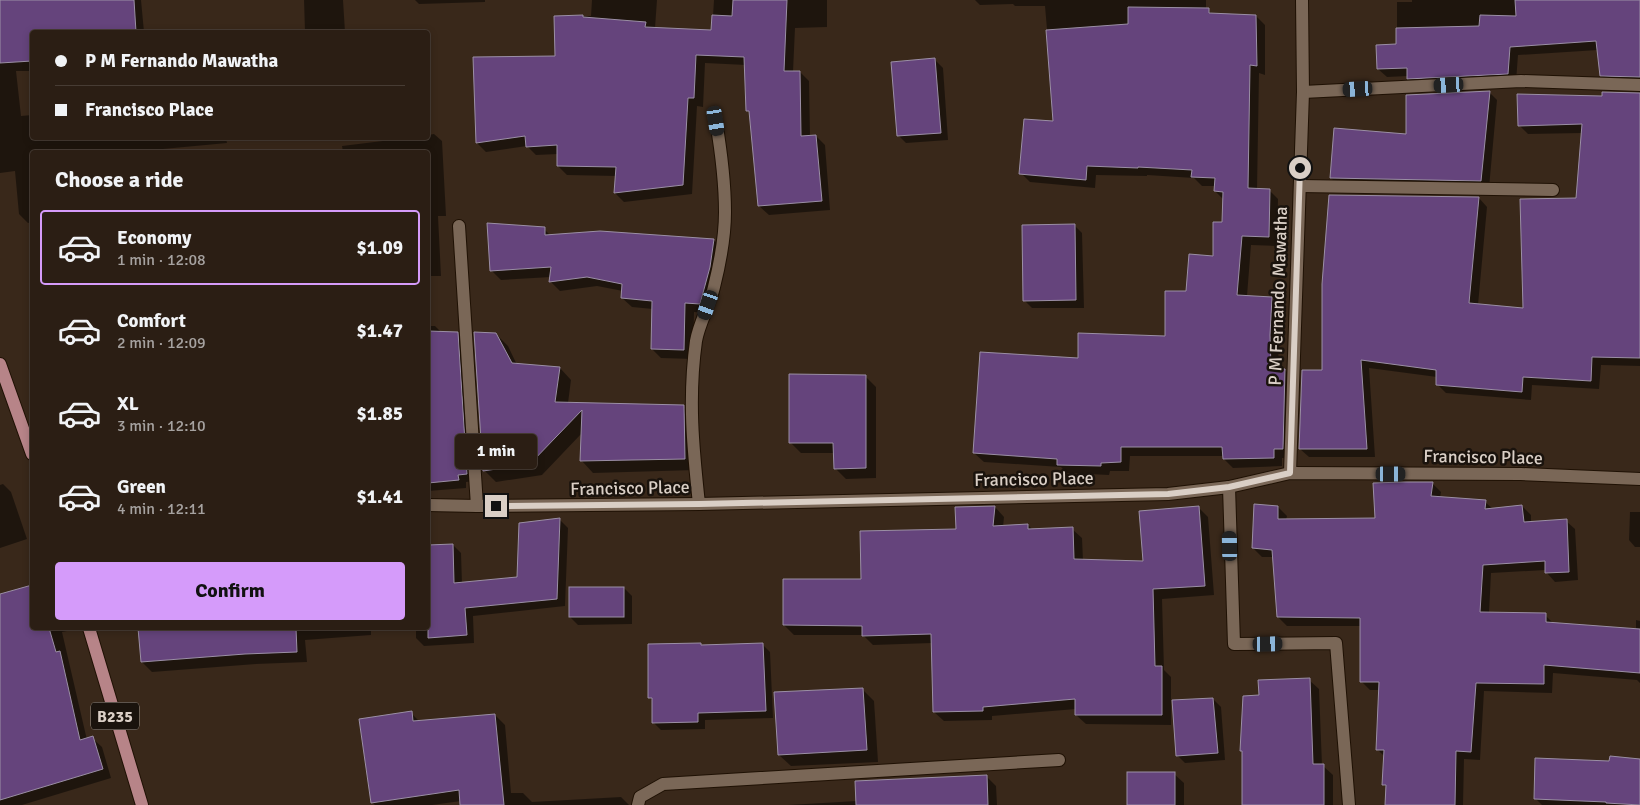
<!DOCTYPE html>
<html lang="en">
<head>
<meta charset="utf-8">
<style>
	:root { --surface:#2b1e14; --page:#372b22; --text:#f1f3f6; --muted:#a6a2a0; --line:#473c34; --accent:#d59bfa }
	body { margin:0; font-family:Signika,sans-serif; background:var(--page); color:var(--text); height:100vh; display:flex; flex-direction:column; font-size:19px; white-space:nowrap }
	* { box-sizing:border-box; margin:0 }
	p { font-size:16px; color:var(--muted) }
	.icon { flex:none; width:28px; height:28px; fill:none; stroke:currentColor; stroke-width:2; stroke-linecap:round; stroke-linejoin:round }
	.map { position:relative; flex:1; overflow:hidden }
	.drawer { position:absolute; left:30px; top:150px; width:400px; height:480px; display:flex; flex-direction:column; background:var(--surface); border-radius:5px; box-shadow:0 2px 8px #0003,0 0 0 1px var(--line) }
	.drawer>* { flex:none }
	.banner { position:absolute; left:30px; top:30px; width:400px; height:110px; border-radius:5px; box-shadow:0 2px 8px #0003,0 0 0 1px var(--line); display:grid; align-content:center; height:110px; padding:0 25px; background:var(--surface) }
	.end { position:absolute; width:22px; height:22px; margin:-11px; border:6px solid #dacfc6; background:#111; box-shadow:0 0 0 2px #111 }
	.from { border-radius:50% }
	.bubble { position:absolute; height:35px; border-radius:5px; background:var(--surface); box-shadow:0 2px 8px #0003,0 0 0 1px var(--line); font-size:16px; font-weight:700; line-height:35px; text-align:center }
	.car { position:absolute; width:15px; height:30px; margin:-15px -8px; border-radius:6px; box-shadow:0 0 4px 1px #0007; background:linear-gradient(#222 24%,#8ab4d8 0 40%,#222 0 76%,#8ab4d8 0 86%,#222 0) }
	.banner b { display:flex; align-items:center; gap:18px; height:48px; font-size:19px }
	.banner b+b { border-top:1px solid var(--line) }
	.banner i { width:12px; height:12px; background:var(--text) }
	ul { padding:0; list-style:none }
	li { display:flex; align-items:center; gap:15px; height:75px; margin:0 10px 8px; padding:0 15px; border:2px solid transparent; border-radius:5px }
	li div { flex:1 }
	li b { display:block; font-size:19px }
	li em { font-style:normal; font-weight:700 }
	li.active { border-color:var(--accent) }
	li>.icon { width:45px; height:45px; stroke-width:1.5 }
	h2 { padding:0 25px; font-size:22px; line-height:60px }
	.cta { display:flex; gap:10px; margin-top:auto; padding:10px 25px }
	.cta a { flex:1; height:58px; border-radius:5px; background:var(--accent); color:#111; font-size:20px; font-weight:700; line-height:58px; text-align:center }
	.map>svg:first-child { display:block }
	.shadow { fill:#0007 }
	.building { fill:#65447c; stroke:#9b8fa5 }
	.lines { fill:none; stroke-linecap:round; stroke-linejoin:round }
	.street-casing { stroke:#1f1104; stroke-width:14 }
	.primary-casing { stroke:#1f1104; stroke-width:14 }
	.street { stroke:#7a6757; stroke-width:12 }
	.primary { stroke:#b78488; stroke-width:12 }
	.route { stroke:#dacfc6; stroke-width:6 }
	.labels { text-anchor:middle; stroke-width:5; stroke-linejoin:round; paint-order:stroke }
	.shield { fill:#1a130d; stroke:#a0978e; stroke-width:1 }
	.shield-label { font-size:16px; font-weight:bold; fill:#dacfc6 }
	.street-label { font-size:18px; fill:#dacfc6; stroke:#1a130d }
</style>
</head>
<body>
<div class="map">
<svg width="1640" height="805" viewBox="0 0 1640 805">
	<rect width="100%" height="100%" fill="#39281a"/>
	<g class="shadow">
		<path d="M0,0H141L144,32H32V71H16L21,116L32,115V138H226L227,143L131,152H32V222L28,223L19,214L15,171L0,173Z"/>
		<path d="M304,0H343L345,32H305Z"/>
		<path d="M415,0H485V2L419,4Z"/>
		<path d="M592,0H657L655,28L712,31L714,0H827V27L795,28L793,72H800L809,81L810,136H816L825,145L830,210L769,215L759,206L751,114L747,110L746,65L705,63L703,107L697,106L692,194L624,202L615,193L616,176L567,175L558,166V154L536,155L527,146L486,152L477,143L557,57L556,17L591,16Z"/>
		<path d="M975,0H1206V10H1208L1213,15L1256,16L1265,25V75L1259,73L1257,190H1269L1278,199L1277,246L1251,245L1247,296L1271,298L1280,307L1278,344L1279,370H1285L1294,379L1291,458H1282V466L1233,468L1224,459V456H1130L1129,471H1110L1109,475L1067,473L1061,467L984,462L974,453L1079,359L1166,337L1188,293L1214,257L1223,224L1224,200L1215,191L1216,186H1202L1194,178L1147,175V176L1096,175L1095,188L1030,182L1021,173L1055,123L1045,6H1015L1013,4L980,5Z"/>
		<path d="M1412,0H1640V85L1610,84L1601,75L1598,50L1518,55L1516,82L1417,87L1408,78V76L1387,77L1378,69L1397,46V2H1412Z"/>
		<path d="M935,60L943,68L948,140L906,143L898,135Z"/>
		<path d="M1489,92L1497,100L1489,188L1339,186L1331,178L1407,135Z"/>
		<path d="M1640,94V366L1601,365L1599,389L1532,385L1531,400L1446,393L1437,384V377L1369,368L1375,457H1309L1300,449L1324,372L1479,198L1487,207L1478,305L1524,309L1578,199L1582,133L1528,134L1519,125L1604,97Z"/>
		<path d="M434,134L442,141L446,216H438L441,276H428V152H343L342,146L407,138H428V135Z"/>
		<path d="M1074,225L1082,233L1084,308H1032L1024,300Z"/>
		<path d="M544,229L551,236L714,240L723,250L709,313L694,312L693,359L661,358L652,349L653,309L632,307L622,298L623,291L597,286L560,291L551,282V277L501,280L492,271Z"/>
		<path d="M428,326H435L442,333H457L465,341L474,481L466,482V488L428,491Z"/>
		<path d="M496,334L508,346L517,365L560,368L571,380L568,403L683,407L695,418L696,470L593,473L582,461V433L542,475L496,482L484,470Z"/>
		<path d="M865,376L876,387V478L846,479L835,468V453H801L790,442Z"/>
		<path d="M1432,483L1441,492L1440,498L1485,502L1493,509L1522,506L1531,515V523L1566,521L1575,529L1578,580L1555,582L1547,573L1546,570L1491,573L1489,613L1545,615L1554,624L1636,630V620L1640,621V683L1637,680L1553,673L1552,693L1484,691L1480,760L1464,759L1463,805H1386L1387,788L1383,784L1385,757L1377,749L1380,690H1370L1361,681V626H1287L1278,617L1274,557H1262L1253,548L1278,507L1287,516L1286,520L1376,519Z"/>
		<path d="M3,484L11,492L27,539L0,548V485Z"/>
		<path d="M995,507L1004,517L1003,527L1028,525L1033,530L1072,529L1082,538L1083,561L1145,562L1199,508L1208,517L1214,595L1162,599L1164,670L1171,677V725L1086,724L1076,715V709L992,716V720L944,721L934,712L932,643L873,645L863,635H794L784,625L862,580L957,530Z"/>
		<path d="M1630,512H1640V547H1635L1629,540Z"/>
		<path d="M560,520L568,528L565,606L473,616L474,643L424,646L416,638V628H428V546L453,545L461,553L462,584L519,578Z"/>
		<path d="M32,586V628H66L67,631L62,632L87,740L92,738L102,747L111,778L22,805H0V595Z"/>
		<path d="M624,588L632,596V624L578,625L570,617Z"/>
		<path d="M139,628H371V635L305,640L307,662L256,664L152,672L142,662Z"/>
		<path d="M701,644L703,646L763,645L770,652L773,718L705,720V729L661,730L654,723L653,701L650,698Z"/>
		<path d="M1309,680L1319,689L1322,765L1333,775V805H1244V753L1241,751L1260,696Z"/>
		<path d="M862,689L874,701L878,762L791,766L779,755Z"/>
		<path d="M1213,699L1221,707L1225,760L1185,763L1177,755Z"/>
		<path d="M411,713L420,722L495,715L505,725L511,793H523L532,802L621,797L629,805H461V801L432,805H375L372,802Z"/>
		<path d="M1640,760V805H1542L1535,798L1611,762Z"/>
		<path d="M1174,774L1184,783V805H1128Z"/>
		<path d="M986,776L996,786L997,805H788L857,801Z"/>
	</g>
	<g class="building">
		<path d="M0,0H134L136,32H32V61L0,63Z"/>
		<path d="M733,0H787L784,71H800L801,136L816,135L822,201L758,206L749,111H746L744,57L696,55L694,98H688L683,185L614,193L616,167L557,166V145L526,147L525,136L476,143L473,57L555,56L554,16L583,15V17L646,22L645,27L711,30L712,15L732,16Z"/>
		<path d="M1515,0H1640V77L1600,76L1596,41L1510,47L1508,74L1407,79V68L1377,69L1376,45L1396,44V28L1479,26L1480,15L1516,16Z"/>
		<path d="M1128,7L1209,8V13L1256,15L1257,66L1250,65L1248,188L1270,189L1269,237L1242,236L1237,295L1272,297L1270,335L1271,368L1285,369L1283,449H1274V458L1223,459L1222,447H1121V462L1101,463V466L1057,465V459L973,453L980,352L1078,358V333L1165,336V291H1186L1189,254L1213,256V222H1222L1223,192L1214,191L1215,178L1191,177L1192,170L1138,167V168L1087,166L1086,180L1019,174L1024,119L1053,121L1046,30L1128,24Z"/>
		<path d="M935,58L941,133L897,136L891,62Z"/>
		<path d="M1490,91L1481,181L1330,178L1334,128L1406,134V95Z"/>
		<path d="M1602,92L1640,93V358L1592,357L1591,381L1523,377L1522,392L1436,385V370L1361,360L1367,449H1299L1302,370H1322V284L1329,195L1479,197L1469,303L1523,308L1520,199L1576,198L1582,124L1518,126L1517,94L1602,96Z"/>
		<path d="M487,223L545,227V235L600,231L714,239L710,267L700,304L685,303L684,350L651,349L652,301L621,298L622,284L587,277L549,282L551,267L490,271Z"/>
		<path d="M1075,224L1076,300L1023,301L1022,225Z"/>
		<path d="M428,331L458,332L467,474L458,475L459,480L428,483Z"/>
		<path d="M474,332L496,333L512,363L560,367L555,402L684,405L685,459L580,461L582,410L530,464L483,471Z"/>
		<path d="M789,374L866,375V468L834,469L833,443H789Z"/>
		<path d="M1404,482H1433L1431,496L1486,500L1485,509L1522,505L1524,522L1567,519L1569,572L1545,573V561L1483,565L1480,612L1546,613V622L1640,629V673L1544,665V684L1476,683L1471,752L1456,751L1455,805H1385L1386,785H1382L1384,750H1376L1379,682H1360V618L1277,617L1272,550L1252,548L1254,504L1278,506V519L1375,518L1373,483Z"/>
		<path d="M995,506L993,526L1028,524V529L1073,527L1074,559L1143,561L1139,511L1199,506L1205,586L1153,589L1155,666H1162V715H1075V699L983,707V711L933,712L931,634L862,636V626L783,625V579H861L860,531L956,529L955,507Z"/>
		<path d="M560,518L557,599L465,608L467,635L428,638V545L453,544L454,583L517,577L519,523Z"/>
		<path d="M32,585V628H49L56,652L60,651L80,740L93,736L103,769L0,800V594Z"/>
		<rect x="569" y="587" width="55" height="30"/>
		<path d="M138,628H296L297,652L245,654L141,662Z"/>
		<path d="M701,643V645L763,643L766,711L698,713V722L652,723V698H648V644Z"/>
		<path d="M1310,678L1313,764H1324V805H1242V751H1240L1243,696L1259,695L1258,680Z"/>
		<path d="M863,688L867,750L778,755L774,692Z"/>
		<path d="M1213,698L1218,753L1176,756L1172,700Z"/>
		<path d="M412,711L413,721L495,714L504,805H460L459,790L371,803L359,719Z"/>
		<path d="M1610,756L1640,759V805L1606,803V802L1534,799L1535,758L1609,761Z"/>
		<rect x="1127" y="772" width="48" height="33"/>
		<path d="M987,775L988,805H856L855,781Z"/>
	</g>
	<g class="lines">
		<g class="street-casing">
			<g id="street">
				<path d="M1303,92L1521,81L1640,85"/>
				<path d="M1300,186L1553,190"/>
				<path d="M459,226L477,506"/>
				<path d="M1290,473L1303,92L1302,0"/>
				<path d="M1229,487L1234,644L1336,643L1349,805"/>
				<path d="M699,504C693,448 688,398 696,341C699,323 710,305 714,287C720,263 725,236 725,212C725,181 721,151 716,121"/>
				<path d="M428,505L477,506L699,504L1168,494L1229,487L1290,473L1521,474L1640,479"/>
				<path d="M638,805L640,797L663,784L1059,760"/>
			</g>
		</g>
		<g class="primary-casing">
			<g id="primary">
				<path d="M0,364L32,454"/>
				<path d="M89,628L142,805"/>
			</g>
		</g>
		<use href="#street" class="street"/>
		<use href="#primary" class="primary"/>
	</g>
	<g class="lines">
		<path class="route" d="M496,506L699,504L1168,494L1229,487L1290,473L1300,168"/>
	</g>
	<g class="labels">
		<rect class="shield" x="91" y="702.5" width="48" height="27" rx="4"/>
		<g class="shield-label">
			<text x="115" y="722">B235</text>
		</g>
		<g class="street-label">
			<text transform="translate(1278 296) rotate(-88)" y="6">P M Fernando Mawatha</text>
			<text transform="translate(1483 457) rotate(1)" y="6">Francisco Place</text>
			<text transform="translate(1034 479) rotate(-1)" y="6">Francisco Place</text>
			<text transform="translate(630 488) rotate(-1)" y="6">Francisco Place</text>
		</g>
	</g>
</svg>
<i class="end from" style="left:1300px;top:168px"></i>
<i class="end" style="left:496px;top:506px"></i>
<div class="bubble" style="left:455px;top:434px;width:82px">1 min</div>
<i class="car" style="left:1449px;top:85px;rotate:267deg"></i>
<i class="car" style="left:1358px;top:89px;rotate:267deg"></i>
<i class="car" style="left:716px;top:121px;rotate:171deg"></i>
<i class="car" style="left:708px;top:305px;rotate:199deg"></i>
<i class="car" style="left:1391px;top:474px;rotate:90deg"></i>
<i class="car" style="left:1230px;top:546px;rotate:359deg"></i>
<i class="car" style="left:1268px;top:644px;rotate:89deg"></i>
<div class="banner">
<b><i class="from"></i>P M Fernando Mawatha</b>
<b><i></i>Francisco Place</b>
</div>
<section class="drawer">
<h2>Choose a ride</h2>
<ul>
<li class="active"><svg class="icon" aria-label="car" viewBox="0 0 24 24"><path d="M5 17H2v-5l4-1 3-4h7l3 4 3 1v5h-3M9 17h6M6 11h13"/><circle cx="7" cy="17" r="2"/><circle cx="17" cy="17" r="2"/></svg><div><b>Economy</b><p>1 min · 12:08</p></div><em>$1.09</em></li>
<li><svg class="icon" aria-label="car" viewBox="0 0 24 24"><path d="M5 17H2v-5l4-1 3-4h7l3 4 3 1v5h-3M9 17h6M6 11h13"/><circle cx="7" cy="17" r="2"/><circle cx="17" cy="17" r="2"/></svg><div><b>Comfort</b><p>2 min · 12:09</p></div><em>$1.47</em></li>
<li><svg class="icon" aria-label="car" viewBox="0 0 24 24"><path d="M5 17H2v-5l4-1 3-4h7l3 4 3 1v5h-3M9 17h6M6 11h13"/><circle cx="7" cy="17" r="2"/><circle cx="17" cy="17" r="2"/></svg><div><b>XL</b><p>3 min · 12:10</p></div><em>$1.85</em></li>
<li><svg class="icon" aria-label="car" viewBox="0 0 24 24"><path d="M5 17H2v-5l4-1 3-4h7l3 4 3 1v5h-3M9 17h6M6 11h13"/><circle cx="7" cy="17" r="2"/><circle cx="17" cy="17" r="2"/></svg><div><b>Green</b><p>4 min · 12:11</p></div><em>$1.41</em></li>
</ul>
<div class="cta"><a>Confirm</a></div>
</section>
</div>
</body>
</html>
